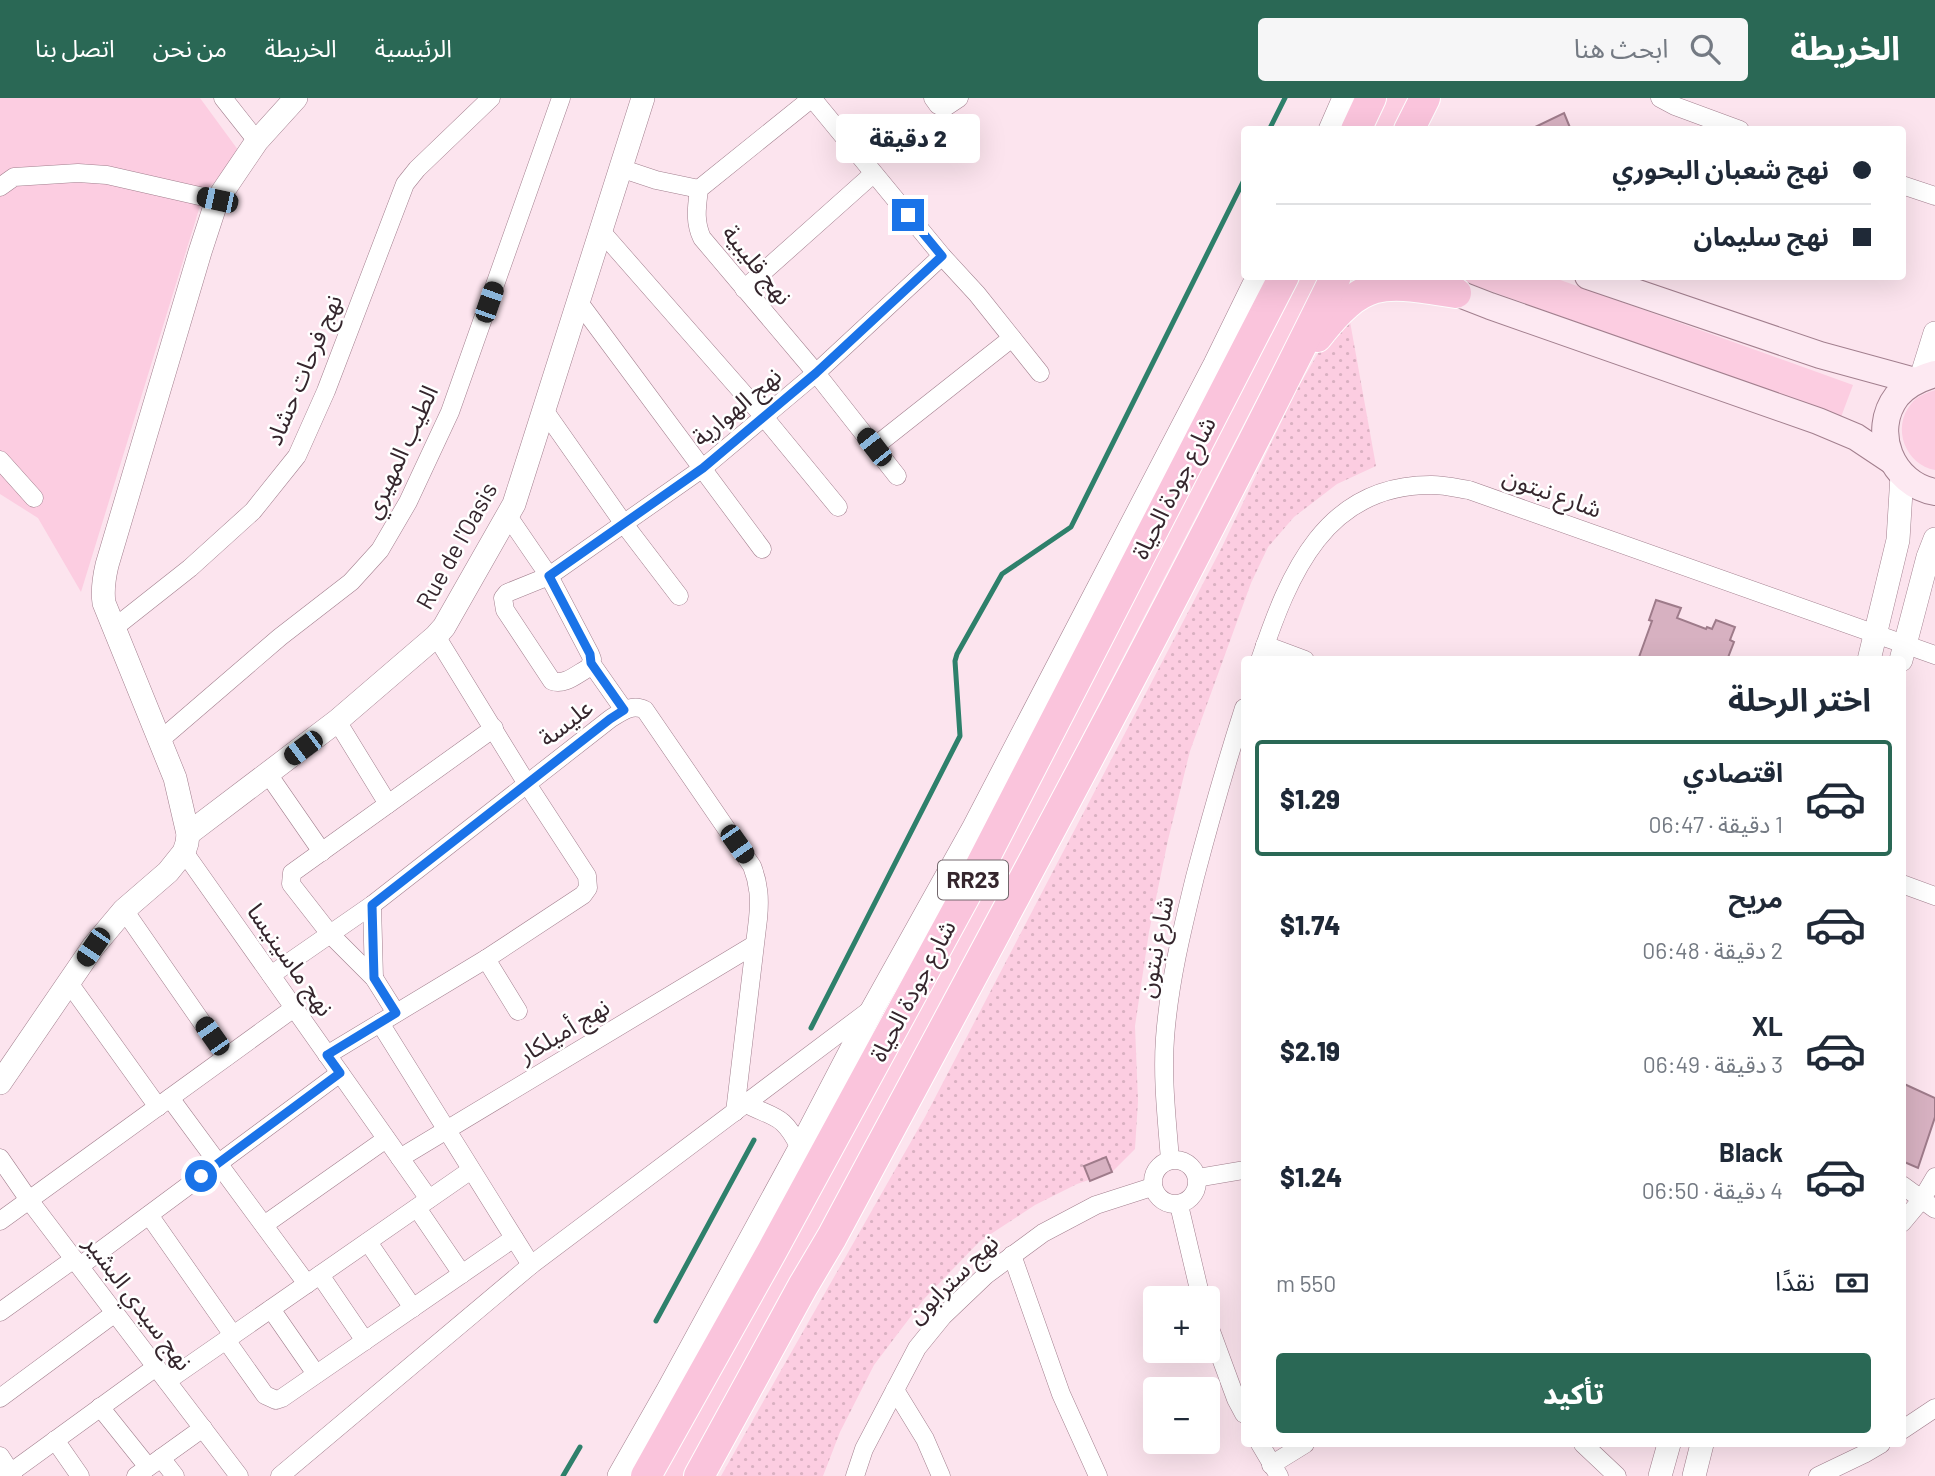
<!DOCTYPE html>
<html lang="ar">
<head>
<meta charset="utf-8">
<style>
	:root { --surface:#fff; --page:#f6f6f7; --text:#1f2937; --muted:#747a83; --line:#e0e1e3; --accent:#2a6855 }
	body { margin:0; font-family:Barlow,"Noto Sans Arabic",sans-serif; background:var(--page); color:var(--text); direction:rtl; height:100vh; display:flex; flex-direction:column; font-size:26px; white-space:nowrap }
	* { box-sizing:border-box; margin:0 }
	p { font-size:23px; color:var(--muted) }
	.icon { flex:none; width:38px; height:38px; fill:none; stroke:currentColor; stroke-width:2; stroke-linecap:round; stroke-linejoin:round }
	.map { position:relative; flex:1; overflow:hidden; direction:ltr }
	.sheet { position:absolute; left:1241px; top:558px; width:665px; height:791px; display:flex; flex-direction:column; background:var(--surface); border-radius:7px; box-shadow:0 7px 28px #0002; direction:rtl }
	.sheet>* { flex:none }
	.guide { position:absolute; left:1241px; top:28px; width:665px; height:154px; border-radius:7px; box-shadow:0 7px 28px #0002; direction:rtl; display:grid; align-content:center; height:154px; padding:0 35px; background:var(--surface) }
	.buttons { position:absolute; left:1143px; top:1188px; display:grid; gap:14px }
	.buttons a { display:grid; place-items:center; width:77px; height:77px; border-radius:7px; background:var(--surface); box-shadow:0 7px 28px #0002; font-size:35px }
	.end { position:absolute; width:32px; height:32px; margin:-16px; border:9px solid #1a73e8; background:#fff; box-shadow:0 0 0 4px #fff }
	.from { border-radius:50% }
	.bubble { position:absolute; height:49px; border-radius:7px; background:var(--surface); box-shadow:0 7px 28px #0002; font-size:23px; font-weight:800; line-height:49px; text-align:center; direction:rtl }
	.car { position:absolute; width:21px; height:42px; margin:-21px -10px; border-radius:9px; box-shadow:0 0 5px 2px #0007; background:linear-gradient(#222 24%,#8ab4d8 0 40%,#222 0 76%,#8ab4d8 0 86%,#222 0) }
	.guide b { display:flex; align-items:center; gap:24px; height:66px; font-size:26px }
	.guide b+b { border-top:2px solid var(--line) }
	.guide i { width:18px; height:18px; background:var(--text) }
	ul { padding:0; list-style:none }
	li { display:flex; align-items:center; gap:21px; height:116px; margin:0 14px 10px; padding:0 21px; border:4px solid transparent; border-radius:7px }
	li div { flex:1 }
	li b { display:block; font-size:26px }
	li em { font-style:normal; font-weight:800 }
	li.on { border-color:var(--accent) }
	li>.icon { width:63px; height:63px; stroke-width:1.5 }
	h2 { padding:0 35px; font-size:32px; line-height:84px }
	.pay { display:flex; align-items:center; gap:18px; height:77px; padding:0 35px; font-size:26px }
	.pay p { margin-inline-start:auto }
	.primary-button { display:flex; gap:14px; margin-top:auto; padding:14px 35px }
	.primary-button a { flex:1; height:80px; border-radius:7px; background:var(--accent); color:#fff; font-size:28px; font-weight:800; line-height:80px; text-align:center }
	header { display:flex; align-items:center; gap:42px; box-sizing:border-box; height:98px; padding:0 35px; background:var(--accent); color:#fff }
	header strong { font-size:33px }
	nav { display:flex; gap:38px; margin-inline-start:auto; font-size:24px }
	.search { width:490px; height:63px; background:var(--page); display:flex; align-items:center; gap:18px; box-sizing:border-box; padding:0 24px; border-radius:7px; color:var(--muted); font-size:26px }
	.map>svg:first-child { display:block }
	.green { fill:#fccde1 }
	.park { fill:url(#park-dots) }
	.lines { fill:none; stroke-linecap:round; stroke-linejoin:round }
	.stream { stroke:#2e806b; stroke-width:5 }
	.building { fill:#d7b1c1; stroke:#9e7b8a; stroke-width:2 }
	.minor-casing { stroke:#a27f8e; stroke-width:19 }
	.tertiary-casing { stroke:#a27f8e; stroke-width:24 }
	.secondary-casing { stroke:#a27f8e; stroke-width:28 }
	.trunk-casing { stroke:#fff; stroke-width:32 }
	.minor { stroke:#fff; stroke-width:18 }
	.tertiary { stroke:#fff; stroke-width:23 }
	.secondary { stroke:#fde9f2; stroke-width:26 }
	.trunk { stroke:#fac4dc; stroke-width:30 }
	.route { stroke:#1a73e8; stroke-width:9 }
	.labels { text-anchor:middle; stroke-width:5; stroke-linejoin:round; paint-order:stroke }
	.shield { fill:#fff; stroke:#72676c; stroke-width:2 }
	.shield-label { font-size:23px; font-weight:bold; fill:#35262d }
	.street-label { font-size:24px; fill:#35262d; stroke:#fff }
</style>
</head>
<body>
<header>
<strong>الخريطة</strong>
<div class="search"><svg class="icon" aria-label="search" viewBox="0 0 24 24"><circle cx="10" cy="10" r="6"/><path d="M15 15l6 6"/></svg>ابحث هنا</div>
<nav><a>الرئيسية</a><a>الخريطة</a><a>من نحن</a><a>اتصل بنا</a></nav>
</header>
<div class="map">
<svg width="1935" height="1378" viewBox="0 0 1935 1378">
	<defs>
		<pattern id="park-dots" width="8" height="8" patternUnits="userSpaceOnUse" patternTransform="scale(1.75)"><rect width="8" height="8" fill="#fccde1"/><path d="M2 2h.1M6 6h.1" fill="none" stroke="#d9b0c1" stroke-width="1.8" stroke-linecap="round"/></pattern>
	</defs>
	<rect width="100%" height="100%" fill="#fce4ee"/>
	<g class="green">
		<path d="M0,0H200L241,56L204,95L81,494L38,420L0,396Z"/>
		<path d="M1386,0H1408L1392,31L1370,32Z"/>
		<path d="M1287,179H1320L894,1001L685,1378H653Z"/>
		<path d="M1452,179H1552L1853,287L1841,319Z"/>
		<path d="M1935,292V372C1906,367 1891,330 1911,306C1917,298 1926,295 1935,292Z"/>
	</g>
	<path class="park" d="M1349,218L1376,368L1337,386L1294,419L1268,449L1251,485L1190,653L1168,742L1149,834L1135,928L1138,1003L1135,1051L1112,1074L1077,1086L1035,1107L980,1143L924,1201L874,1267L840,1334L823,1378H721L925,1019L1222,449L1296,293L1331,233Z"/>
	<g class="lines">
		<g class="stream">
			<path d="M1269,32L1285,0"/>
			<path d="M811,930L960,638L955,563L957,556L1002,476L1071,429L1244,82"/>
			<path d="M656,1223L754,1042"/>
			<path d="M563,1378L580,1349"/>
		</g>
	</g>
	<g class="building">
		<path d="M1564,15L1571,32H1529Z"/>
		<path d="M1656,502L1681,510L1677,520L1706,531L1707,529L1712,531L1716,522L1735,529L1730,542L1734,544L1727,562H1638L1652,523L1649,522Z"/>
		<path d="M1902,985L1935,1000V1019L1918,1070L1902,1063Z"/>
		<path d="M1106,1059L1112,1074L1090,1083L1084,1068Z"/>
	</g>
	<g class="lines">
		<g class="minor-casing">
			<g id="minor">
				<path d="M223,0L257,43"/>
				<path d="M933,0L938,7L944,10L959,0"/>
				<path d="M1660,0L1675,8L1740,32"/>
				<path d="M620,70L656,82L699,91"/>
				<path d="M1902,87L1935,98"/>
				<path d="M0,89L14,79L78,75L107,77L217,102"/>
				<path d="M600,132L764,319L838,409"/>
				<path d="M744,191L873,76"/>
				<path d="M578,203L762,451"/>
				<path d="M544,312L624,426L679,498"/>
				<path d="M874,349L1012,240"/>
				<path d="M0,362L34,400"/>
				<path d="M897,378L816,275L702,140C694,123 697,108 699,91L812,0L942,158L977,196L1040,275"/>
				<path d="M508,418L549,478L590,556L592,561L590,569C578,575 565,588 552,583L505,512L503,500L507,495L549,478L703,370L816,275L942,158"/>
				<path d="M114,530L190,470L253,413L297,358L326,293L405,86L417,71L491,0"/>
				<path d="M1265,547L1305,562"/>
				<path d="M1260,562C1289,476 1325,386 1432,387C1444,387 1457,390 1469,392L1935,557"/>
				<path d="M591,565L624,612"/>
				<path d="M337,623L388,706"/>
				<path d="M159,643L280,539L351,484L380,452L408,404L450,314L561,0"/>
				<path d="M268,676L322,754"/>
				<path d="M184,754L429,1101"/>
				<path d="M1902,786L1935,798"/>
				<path d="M372,807L374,880"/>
				<path d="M124,812L226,959"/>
				<path d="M486,861L518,913"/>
				<path d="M271,877L372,807L610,621C621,614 632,605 645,612L752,768C759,786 760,801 758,821L735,1014"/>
				<path d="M69,885L158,1009"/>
				<path d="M396,915L374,880L330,836L291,786L292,775L494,630"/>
				<path d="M380,925L531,1167"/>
				<path d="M327,957L486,861L583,797L588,790L587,778L527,686L436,538"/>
				<path d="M170,1000L307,1186"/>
				<path d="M746,1006C776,1021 783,1016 800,1050"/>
				<path d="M0,1060L29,1102L239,1378"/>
				<path d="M400,1060L754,847"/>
				<circle cx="1175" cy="1084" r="22"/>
				<path d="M1170,1062C1167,1022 1162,981 1165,940C1169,885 1182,832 1195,779C1210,722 1226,666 1244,610"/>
				<path d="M1197,1080L1244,1072"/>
				<path d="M1902,1087L1935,1111"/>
				<path d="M1179,1107L1201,1200"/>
				<path d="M417,1110L462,1176"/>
				<path d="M149,1117L233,1237"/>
				<path d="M0,1123L294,910"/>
				<path d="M1902,1125L1922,1101L1935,1079"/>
				<path d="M264,1127L386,1041"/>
				<path d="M368,1144L413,1210"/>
				<path d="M1012,1157L1061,1296L1098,1378"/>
				<path d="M80,1168L340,975"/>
				<path d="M320,1177L365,1243"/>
				<path d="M271,1211L316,1276"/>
				<path d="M0,1214L74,1161"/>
				<path d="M1208,1225L1236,1301L1244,1316"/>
				<path d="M226,1242L265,1297L276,1302L282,1300L514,1140"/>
				<path d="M167,1283L471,1072"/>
				<path d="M895,1292L925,1341L941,1378"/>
				<path d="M0,1300L115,1215"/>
				<path d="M100,1309L148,1369"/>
				<path d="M1902,1332L1935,1310"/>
				<path d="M55,1342L80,1378"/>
				<path d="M1260,1346L1279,1378"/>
				<path d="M1583,1346L1617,1378"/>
				<path d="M0,1358L13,1378"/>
				<path d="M161,1360L175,1378"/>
				<path d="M1271,1367L1305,1346"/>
				<path d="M6,1378L156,1269"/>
				<path d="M136,1378L203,1330"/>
				<path d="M280,1378L531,1167L870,912"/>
				<path d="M855,1378L864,1351L917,1250L943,1218L986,1177L1043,1135L1096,1107L1152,1089"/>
				<path d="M1818,1378L1864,1356L1881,1346"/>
			</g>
		</g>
		<g class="tertiary-casing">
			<g id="tertiary">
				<path d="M1330,32L1344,0"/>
				<path d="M1921,280L1935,235"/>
				<path d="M1869,562L1898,442L1902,377"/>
				<path d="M1901,562L1928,459L1935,441"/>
				<path d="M188,736L337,623L436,538L444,529L514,406L643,0"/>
				<path d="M0,985L93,849L124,812L168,774L184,754L187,745L188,736L175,680L104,505C102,492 104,480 107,467L200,154L217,102L257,43L296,0"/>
				<path d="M619,1378L668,1292L800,1050L873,910L974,729L1215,266L1258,178"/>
				<path d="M1660,1378L1669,1346"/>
				<path d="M1694,1378L1702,1346"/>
			</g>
		</g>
		<g class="secondary-casing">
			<g id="secondary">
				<path d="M1588,178L1820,257L1915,283"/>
				<path d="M1436,187L1490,208L1818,323L1856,339L1892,363"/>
				<path d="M1935,276C1921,280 1907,286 1897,298C1870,333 1892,387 1935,394"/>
			</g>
		</g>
		<g class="trunk-casing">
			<g id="trunk">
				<path d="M1356,32L1371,0"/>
				<path d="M1409,32L1425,0"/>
				<path d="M1317,239C1365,177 1384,184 1456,195"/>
				<path d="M646,1378L772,1153L966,796L1284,178"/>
				<path d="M699,1378L803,1188L832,1139C1003,820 1176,503 1336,178"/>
			</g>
		</g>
		<use href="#minor" class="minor"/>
		<use href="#tertiary" class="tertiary"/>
		<use href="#secondary" class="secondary"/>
		<use href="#trunk" class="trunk"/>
	</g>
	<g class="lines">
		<path class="route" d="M201,1078L340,975L327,957L396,915L374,880L372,807L610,621L624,612L591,565L590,556L549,478L703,370L816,275L942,158L908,117"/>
	</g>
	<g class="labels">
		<rect class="shield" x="938" y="762.5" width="70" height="39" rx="5"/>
		<g class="shield-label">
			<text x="973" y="790">RR23</text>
		</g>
		<g class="street-label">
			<text transform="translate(757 167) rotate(51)" y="8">نهج قليبية</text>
			<text transform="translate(304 272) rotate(-67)" y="8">نهج فرحات حشاد</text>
			<text transform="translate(737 309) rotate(-40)" y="8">نهج الهوارية</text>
			<text transform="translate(401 354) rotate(-65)" y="8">الطيب المهيري</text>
			<text transform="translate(1174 390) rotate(-63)" y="8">شارع جودة الحياة</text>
			<text transform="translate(1552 395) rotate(20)" y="8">شارع نبتون</text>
			<text transform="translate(457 448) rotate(-61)" y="8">Rue de l'Oasis</text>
			<text transform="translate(566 625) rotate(-38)" y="8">عليسة</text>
			<text transform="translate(1156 849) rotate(-79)" y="8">شارع نبتون</text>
			<text transform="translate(290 862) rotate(55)" y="8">نهج ماسينيسا</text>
			<text transform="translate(913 893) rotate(-62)" y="8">شارع جودة الحياة</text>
			<text transform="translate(564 933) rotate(-31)" y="8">نهج أميلكار</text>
			<text transform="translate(953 1181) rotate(-44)" y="8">نهج سترابون</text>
			<text transform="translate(138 1205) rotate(53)" y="8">نهج سيدي البشير</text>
		</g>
	</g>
</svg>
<div class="buttons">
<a>+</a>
<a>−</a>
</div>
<i class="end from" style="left:201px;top:1078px"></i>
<i class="end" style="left:908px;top:117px"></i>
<div class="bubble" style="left:836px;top:16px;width:144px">2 دقيقة</div>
<i class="car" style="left:217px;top:102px;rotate:282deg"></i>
<i class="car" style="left:489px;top:204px;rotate:19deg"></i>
<i class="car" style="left:874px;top:349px;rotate:322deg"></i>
<i class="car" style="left:303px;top:650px;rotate:233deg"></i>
<i class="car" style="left:737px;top:746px;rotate:145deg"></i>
<i class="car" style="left:93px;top:849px;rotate:214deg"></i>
<i class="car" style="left:212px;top:938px;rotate:325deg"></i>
<div class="guide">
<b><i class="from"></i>نهج شعبان البحوري</b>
<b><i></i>نهج سليمان</b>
</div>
<section class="sheet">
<h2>اختر الرحلة</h2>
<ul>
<li class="on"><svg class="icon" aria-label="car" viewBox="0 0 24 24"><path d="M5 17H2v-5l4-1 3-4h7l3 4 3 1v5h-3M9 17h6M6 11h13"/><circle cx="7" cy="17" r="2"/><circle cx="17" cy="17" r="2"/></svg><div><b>اقتصادي</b><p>1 دقيقة · 06:47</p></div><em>$1.29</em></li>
<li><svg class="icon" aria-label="car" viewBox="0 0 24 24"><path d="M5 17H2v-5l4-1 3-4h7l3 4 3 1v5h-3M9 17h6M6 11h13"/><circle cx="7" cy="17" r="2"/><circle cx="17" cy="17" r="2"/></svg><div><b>مريح</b><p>2 دقيقة · 06:48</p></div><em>$1.74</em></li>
<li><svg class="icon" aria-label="car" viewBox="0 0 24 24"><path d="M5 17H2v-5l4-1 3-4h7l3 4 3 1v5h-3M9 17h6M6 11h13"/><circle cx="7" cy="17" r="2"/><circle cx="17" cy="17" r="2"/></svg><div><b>XL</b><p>3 دقيقة · 06:49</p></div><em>$2.19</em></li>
<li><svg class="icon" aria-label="car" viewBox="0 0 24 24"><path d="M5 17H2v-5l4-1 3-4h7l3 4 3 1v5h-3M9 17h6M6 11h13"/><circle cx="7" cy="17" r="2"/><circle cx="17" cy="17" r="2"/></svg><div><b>Black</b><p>4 دقيقة · 06:50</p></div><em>$1.24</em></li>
</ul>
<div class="pay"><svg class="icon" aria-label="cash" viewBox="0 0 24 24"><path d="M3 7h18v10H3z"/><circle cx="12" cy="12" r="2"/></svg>نقدًا<p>550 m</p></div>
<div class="primary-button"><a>تأكيد</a></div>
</section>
</div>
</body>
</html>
